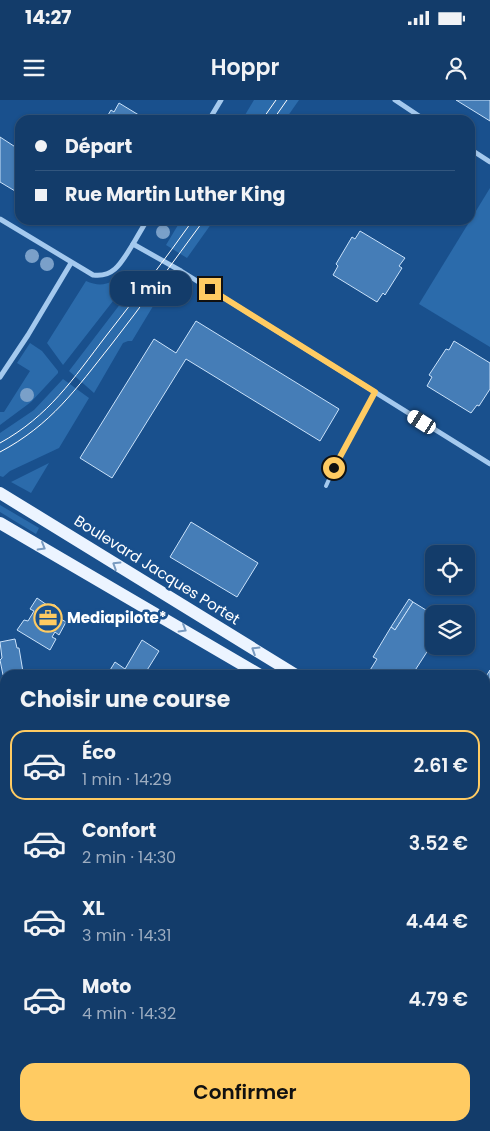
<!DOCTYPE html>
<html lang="fr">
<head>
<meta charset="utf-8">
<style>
	:root { --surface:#133c6a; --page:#1c4370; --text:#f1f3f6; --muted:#9dadc1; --line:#32567e; --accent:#ffcb62 }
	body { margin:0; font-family:Poppins,sans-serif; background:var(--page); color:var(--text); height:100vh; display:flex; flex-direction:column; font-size:19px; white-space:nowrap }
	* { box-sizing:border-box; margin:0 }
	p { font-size:16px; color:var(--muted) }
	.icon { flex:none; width:28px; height:28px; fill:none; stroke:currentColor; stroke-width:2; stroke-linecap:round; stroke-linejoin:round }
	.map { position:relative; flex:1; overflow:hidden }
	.side { position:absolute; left:0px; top:570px; width:490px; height:461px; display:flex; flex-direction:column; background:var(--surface); border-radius:15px 15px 0 0; box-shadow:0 1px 4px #0004,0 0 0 1px var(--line) }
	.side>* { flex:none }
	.guide { position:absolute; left:15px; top:15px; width:460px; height:110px; border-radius:15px; box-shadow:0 1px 4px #0004,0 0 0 1px var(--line); display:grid; align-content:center; height:110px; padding:0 20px; background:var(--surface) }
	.fabs { position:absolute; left:425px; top:445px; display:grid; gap:10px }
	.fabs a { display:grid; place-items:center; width:50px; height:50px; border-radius:10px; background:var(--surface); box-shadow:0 1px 4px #0004,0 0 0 1px var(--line); font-size:25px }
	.end { position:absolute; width:22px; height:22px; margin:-11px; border:6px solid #ffcb62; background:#111; box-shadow:0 0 0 2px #111 }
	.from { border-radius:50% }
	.bubble { position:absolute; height:35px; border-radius:15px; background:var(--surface); box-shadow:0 1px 4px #0004,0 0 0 1px var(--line); font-size:16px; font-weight:600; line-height:35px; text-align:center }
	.car { position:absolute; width:15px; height:30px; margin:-15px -8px; border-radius:6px; box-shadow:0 0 4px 1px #0007; background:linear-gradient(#fff 24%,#345 0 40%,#fff 0 76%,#345 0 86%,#fff 0) }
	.guide b { display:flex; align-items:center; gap:18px; height:48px; font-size:19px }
	.guide b+b { border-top:1px solid var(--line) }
	.guide i { width:12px; height:12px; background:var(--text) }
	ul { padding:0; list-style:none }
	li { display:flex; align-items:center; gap:15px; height:70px; margin:0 10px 8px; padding:0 10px; border:2px solid transparent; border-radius:15px }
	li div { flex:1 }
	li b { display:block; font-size:19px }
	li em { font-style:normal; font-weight:600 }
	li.current { border-color:var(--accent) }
	li>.icon { width:45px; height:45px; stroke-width:1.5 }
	h2 { padding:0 20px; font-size:22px; line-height:60px }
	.cta { display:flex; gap:10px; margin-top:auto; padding:10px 20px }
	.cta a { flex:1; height:58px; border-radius:15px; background:var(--accent); color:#111; font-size:20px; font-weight:600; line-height:58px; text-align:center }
	.status { display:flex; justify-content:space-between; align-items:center; height:35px; padding:0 25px; background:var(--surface); direction:ltr }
	.status svg { height:14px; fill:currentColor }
	header { display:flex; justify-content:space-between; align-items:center; height:65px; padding:0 20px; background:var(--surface); font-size:22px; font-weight:600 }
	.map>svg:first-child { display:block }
	.green { fill:#2b6bab }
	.building { fill:#457db7; stroke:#cae2fa }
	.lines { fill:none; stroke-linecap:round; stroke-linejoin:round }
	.service { stroke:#a4c9ee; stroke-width:4 }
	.minor { stroke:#a4c9ee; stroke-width:5 }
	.primary { stroke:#ecf4ff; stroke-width:12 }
	.tram { stroke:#fff; stroke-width:1 }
	.tree { fill:#7aa0c9 }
	.oneway { stroke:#789ac0 }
	.route { stroke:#ffcb62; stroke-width:6 }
	.labels { text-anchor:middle; stroke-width:5; stroke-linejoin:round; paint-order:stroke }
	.street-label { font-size:15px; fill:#fff; stroke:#19508d }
	.poi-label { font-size:15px; font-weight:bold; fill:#fff; stroke:#19508d; text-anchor:start }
</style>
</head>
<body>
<div class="status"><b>14:27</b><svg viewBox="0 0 49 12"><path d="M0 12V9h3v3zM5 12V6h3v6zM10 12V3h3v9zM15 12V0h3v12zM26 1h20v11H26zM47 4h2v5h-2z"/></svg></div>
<header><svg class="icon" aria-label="menu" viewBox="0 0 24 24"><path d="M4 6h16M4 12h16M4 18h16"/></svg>Hoppr<svg class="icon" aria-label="person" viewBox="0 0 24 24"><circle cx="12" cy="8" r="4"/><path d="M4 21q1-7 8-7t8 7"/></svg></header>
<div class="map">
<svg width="490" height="1031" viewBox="0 0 490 1031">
	<rect width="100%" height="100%" fill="#19508d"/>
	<g class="green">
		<path d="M254,0H299L285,20H242Z"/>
		<path d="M490,88V247L419,204Z"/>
		<path d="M181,120H214L187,158L166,145Z"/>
		<path d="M124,172L131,178L63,265L47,243L86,181C101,188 113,184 124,172Z"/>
		<path d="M146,177L161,186L157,191L161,193L132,241H128L123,243L94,293L69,271L137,182L141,184Z"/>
		<path d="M30,243L42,251L58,271V273L31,302L0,325V312H4L30,271L17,263Z"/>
		<path d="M63,279L89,298L59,348L10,371L3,377L0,376V333L34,310Z"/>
		<path d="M49,363L31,393L11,382Z"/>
		<path d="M0,405L39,428L36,434L0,412Z"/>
		<path d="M114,1026H185L189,1029L188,1031H121Z"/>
	</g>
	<g class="building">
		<path d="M456,0H490V21Z"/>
		<path d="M119,3L147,20H105L111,10L114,12Z"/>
		<path d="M0,37L20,50V94L0,82Z"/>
		<path d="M360,131L405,158L399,166L402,168L385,195L383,193L377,202L333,175L338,166L336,164L352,137L355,139Z"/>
		<path d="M196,221L339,309L320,341L186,259L112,378L80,358L154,239L176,253Z"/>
		<path d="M454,241L490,263V289L479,306L477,305L471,313L427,286L432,277L429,275L446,249L449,250Z"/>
		<path d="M191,422L258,463L237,497L170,457Z"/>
		<path d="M37,498L47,505L44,509L47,511L51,505H55L57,508L54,515L66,522L59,535L55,532L52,537L56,539L50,550L17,530L24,520L28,521L34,511L30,509Z"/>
		<path d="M409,499L413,502L395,530L391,527Z"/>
		<path d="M413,502L434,515L428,525L434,529V541L412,575H367L377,559L373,557L391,527L395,530Z"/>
		<path d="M15,539L17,548H19L23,572L27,571L28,575H3L0,560L2,558L0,542Z"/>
		<path d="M142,540L159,551L144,575H107L115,562L125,569Z"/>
		<path d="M490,570V643L488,646L485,644V578Z"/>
		<path d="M485,748L490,751V772L486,779Z"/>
		<path d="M490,772V807L485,804V781Z"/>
		<path d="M1,784L5,785V816L0,815Z"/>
		<path d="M0,815L5,816V843L0,842Z"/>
		<path d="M0,842L5,843V866L0,865Z"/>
		<path d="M489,876L490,877V893L485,890V883Z"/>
		<path d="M485,975L490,977V1004L487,1009L485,1008Z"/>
		<path d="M23,1026H49L48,1031H22Z"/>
		<path d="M196,1026H242L240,1031H197L195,1029Z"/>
		<path d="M439,1026H461L464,1027L462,1031H436Z"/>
	</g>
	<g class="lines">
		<path class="service" d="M326,386L334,368L375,292"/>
		<g class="minor">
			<path d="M395,0L425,20"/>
			<path d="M209,20L221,0"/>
			<path d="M470,49L490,62"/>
			<path d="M0,119L93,175C115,178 122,161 133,144L181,171L490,364"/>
			<path d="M133,144L147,120"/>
			<path d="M0,277L28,235L71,163"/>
			<path d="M0,607L5,617"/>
			<path d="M0,1002L5,979"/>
			<path d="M485,1026L490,1028"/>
		</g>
		<g class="primary">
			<path d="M0,393L296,575"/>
			<path d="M0,423L260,575"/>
			<path d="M485,688L490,691"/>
			<path d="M485,708L490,711"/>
		</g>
		<g class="tram">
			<path d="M262,20L276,0"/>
			<path d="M273,20L287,0"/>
			<path d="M0,343C49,316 73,279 106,236C136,198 165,159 193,120"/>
			<path d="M0,352C51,325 76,289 111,245C143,204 173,162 204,120"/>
		</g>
	</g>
	<g class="tree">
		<circle cx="163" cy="132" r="7"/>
		<circle cx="32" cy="156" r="7"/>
		<circle cx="47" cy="164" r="7"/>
		<circle cx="27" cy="295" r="7"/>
	</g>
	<defs><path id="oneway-chevron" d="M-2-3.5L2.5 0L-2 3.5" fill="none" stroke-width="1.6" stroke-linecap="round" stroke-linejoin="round" transform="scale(1.25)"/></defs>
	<g class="oneway">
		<use href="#oneway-chevron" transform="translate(42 447) rotate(30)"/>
		<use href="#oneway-chevron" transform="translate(116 465) rotate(-148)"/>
		<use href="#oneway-chevron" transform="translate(183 529) rotate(31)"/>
		<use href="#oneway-chevron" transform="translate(255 550) rotate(-148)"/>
	</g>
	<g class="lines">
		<path class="route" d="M210,189L375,292L334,368"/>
	</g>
	<defs>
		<g id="office-ring" transform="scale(1.4375)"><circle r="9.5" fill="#19508d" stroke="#ffcb62" stroke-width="1.5"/><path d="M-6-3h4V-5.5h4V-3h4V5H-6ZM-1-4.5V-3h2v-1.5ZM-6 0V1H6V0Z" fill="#ffcb62"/></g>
	</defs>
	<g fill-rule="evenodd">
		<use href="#office-ring" x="48" y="518"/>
	</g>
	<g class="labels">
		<g class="street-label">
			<text transform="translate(157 470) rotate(32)" y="5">Boulevard Jacques Portet</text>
		</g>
		<g class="poi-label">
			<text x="67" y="523">Mediapilote*</text>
		</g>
	</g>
</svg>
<div class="fabs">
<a><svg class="icon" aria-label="locate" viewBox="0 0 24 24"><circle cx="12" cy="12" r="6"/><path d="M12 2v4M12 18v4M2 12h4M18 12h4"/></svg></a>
<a><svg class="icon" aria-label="layers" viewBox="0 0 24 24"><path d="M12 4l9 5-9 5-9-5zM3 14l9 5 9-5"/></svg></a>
</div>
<i class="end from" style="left:334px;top:368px"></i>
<i class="end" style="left:210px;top:189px"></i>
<div class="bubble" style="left:110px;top:171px;width:82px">1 min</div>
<i class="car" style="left:422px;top:322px;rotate:302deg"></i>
<div class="guide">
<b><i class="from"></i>Départ</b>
<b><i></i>Rue Martin Luther King</b>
</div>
<section class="side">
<h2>Choisir une course</h2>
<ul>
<li class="current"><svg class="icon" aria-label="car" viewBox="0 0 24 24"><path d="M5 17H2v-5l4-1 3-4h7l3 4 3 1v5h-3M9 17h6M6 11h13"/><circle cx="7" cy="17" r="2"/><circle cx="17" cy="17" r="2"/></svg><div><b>Éco</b><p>1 min · 14:29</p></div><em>2.61 €</em></li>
<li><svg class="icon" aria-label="car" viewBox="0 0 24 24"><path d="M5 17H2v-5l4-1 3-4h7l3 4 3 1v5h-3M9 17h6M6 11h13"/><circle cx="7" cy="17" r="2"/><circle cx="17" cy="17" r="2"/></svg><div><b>Confort</b><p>2 min · 14:30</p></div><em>3.52 €</em></li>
<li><svg class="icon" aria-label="car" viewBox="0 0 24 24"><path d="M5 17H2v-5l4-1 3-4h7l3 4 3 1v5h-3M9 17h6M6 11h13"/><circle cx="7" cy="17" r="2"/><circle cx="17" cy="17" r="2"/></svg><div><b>XL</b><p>3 min · 14:31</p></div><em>4.44 €</em></li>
<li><svg class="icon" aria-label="car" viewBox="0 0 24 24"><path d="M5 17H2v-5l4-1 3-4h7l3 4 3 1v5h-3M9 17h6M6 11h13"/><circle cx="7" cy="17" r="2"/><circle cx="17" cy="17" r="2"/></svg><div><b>Moto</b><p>4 min · 14:32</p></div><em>4.79 €</em></li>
</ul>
<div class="cta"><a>Confirmer</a></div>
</section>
</div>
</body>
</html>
